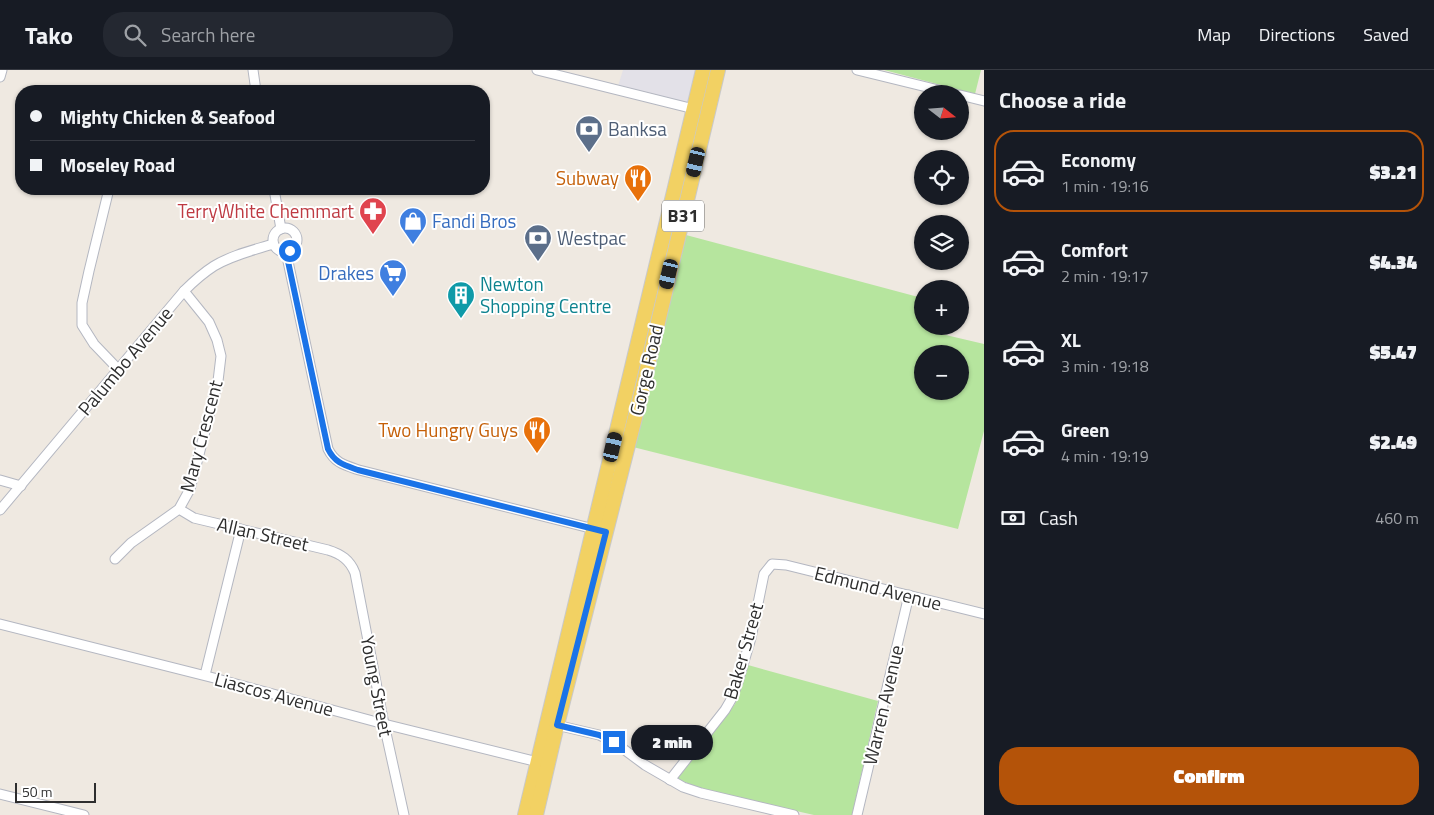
<!DOCTYPE html>
<html lang="en">
<head>
<meta charset="utf-8">
<style>
	:root { --surface:#171b24; --page:#242831; --text:#f1f3f6; --muted:#9ea1a6; --line:#363941; --accent:#b45309 }
	body { margin:0; font-family:"Titillium Web",sans-serif; background:var(--page); color:var(--text); height:100vh; display:flex; flex-direction:column; font-size:19px; white-space:nowrap }
	* { box-sizing:border-box; margin:0 }
	p { font-size:16px; color:var(--muted) }
	.icon { flex:none; width:28px; height:28px; fill:none; stroke:currentColor; stroke-width:2; stroke-linecap:round; stroke-linejoin:round }
	.map { position:relative; flex:1; overflow:hidden }
	.drawer { display:flex; flex-direction:column; background:var(--surface); width:450px }
	.drawer>* { flex:none }
	.top-card { position:absolute; left:15px; top:15px; width:475px; height:110px; border-radius:20px; box-shadow:0 1px 4px #0004; display:grid; align-content:center; height:110px; padding:0 15px; background:var(--surface) }
	.needle { width:32px; rotate:107deg }
	.fabs { position:absolute; left:914px; top:15px; display:grid; gap:10px }
	.fabs a { display:grid; place-items:center; width:55px; height:55px; border-radius:50%; background:var(--surface); box-shadow:0 1px 4px #0004; font-size:25px }
	.scale { position:absolute; left:15px; bottom:12px; width:81px; box-sizing:border-box; padding-left:5px; border:2px solid #2e2e2e; border-top:0; font-size:14px; line-height:18px; white-space:nowrap; color:#2e2e2e; -webkit-text-stroke:4px #fff; paint-order:stroke }
	.end { position:absolute; width:22px; height:22px; margin:-11px; border:6px solid #1a73e8; background:#fff; box-shadow:0 0 0 2px #fff }
	.from { border-radius:50% }
	.bubble { position:absolute; height:35px; border-radius:18px; background:var(--surface); box-shadow:0 1px 4px #0004; font-size:16px; font-weight:800; line-height:35px; text-align:center }
	.car { position:absolute; width:15px; height:30px; margin:-15px -8px; border-radius:6px; box-shadow:0 0 4px 1px #0007; background:linear-gradient(#222 24%,#8ab4d8 0 40%,#222 0 76%,#8ab4d8 0 86%,#222 0) }
	.top-card b { display:flex; align-items:center; gap:18px; height:48px; font-size:19px }
	.top-card b+b { border-top:1px solid var(--line) }
	.top-card i { width:12px; height:12px; background:var(--text) }
	ul { padding:0; list-style:none }
	li { display:flex; align-items:center; gap:15px; height:82px; margin:0 10px 8px; padding:0 5px; border:2px solid transparent; border-radius:20px }
	li div { flex:1 }
	li b { display:block; font-size:19px }
	li em { font-style:normal; font-weight:800 }
	li.current { border-color:var(--accent) }
	li>.icon { width:45px; height:45px; stroke-width:1.5 }
	h2 { padding:0 15px; font-size:22px; line-height:60px }
	.pay { display:flex; align-items:center; gap:12px; height:55px; padding:0 15px; font-size:19px }
	.pay p { margin-inline-start:auto }
	.primary-button { display:flex; gap:10px; margin-top:auto; padding:10px 15px }
	.primary-button a { flex:1; height:58px; border-radius:20px; background:var(--accent); color:#fff; font-size:20px; font-weight:800; line-height:58px; text-align:center }
	header { display:flex; align-items:center; gap:30px; box-sizing:border-box; height:70px; padding:0 25px; background:var(--surface); border-bottom:1px solid var(--line) }
	header strong { font-size:24px }
	nav { display:flex; gap:28px; margin-inline-start:auto; font-size:18px }
	.search { width:350px; height:45px; background:var(--page); display:flex; align-items:center; gap:12px; box-sizing:border-box; padding:0 18px; border-radius:20px; color:var(--muted); font-size:19px }
	main { display:flex; flex:1; min-height:0 }
	.map>svg:first-child { display:block }
	.industrial { fill:#e3e1e8 }
	.green { fill:#b6e59e; fill-rule:evenodd }
	.lines { fill:none; stroke-linecap:round; stroke-linejoin:round }
	.street-casing { stroke:#b4b7c1; stroke-width:11 }
	.primary-casing { stroke:#c9c9c9; stroke-width:16 }
	.street { stroke:#fff; stroke-width:9 }
	.primary { stroke:#f2d163; stroke-width:14 }
	.route { stroke:#1a73e8; stroke-width:6 }
	.labels { text-anchor:middle; stroke-width:4; stroke-linejoin:round; paint-order:stroke }
	.shield { fill:#fff; stroke:#6d6d6d; stroke-width:1 }
	.shield-label { font-size:18px; font-weight:bold; fill:#2e2e2e }
	.service-label { font-size:19px; fill:#4e5e75; stroke:#fff; text-anchor:start }
	.food-label { font-size:19px; fill:#c56008; stroke:#fff; text-anchor:end }
	.health-label { font-size:19px; fill:#be3a42; stroke:#fff; text-anchor:end }
	.shop-label { font-size:19px; fill:#366cbe; stroke:#fff; text-anchor:start }
	.culture-label { font-size:19px; fill:#0d838f; stroke:#fff; text-anchor:start }
	.street-label { font-size:19px; fill:#2e2e2e; stroke:#fff }
</style>
</head>
<body>
<header>
<strong>Tako</strong>
<div class="search"><svg class="icon" aria-label="search" viewBox="0 0 24 24"><circle cx="10" cy="10" r="6"/><path d="M15 15l6 6"/></svg>Search here</div>
<nav><a>Map</a><a>Directions</a><a>Saved</a></nav>
</header>
<main>
<div class="map">
<svg width="984" height="745" viewBox="0 0 984 745">
	<rect width="100%" height="100%" fill="#efe9e1"/>
	<path class="industrial" d="M623,0H699L690,35L618,16Z"/>
	<g class="green">
		<path d="M884,0H981L975,24Z"/>
		<path d="M686,165L922,228V256H933V262L984,274V361L958,459L633,377ZM922,284H960V321H922Z"/>
		<path d="M748,595L878,631L852,745H814L708,721L677,709L735,634Z"/>
	</g>
	<g class="lines">
		<g class="street-casing">
			<g id="street">
				<path d="M253,0L256,21"/>
				<path d="M537,0L694,39"/>
				<path d="M857,0L955,24"/>
				<path d="M0,7L2,0"/>
				<path d="M960,25L984,31"/>
				<path d="M109,119L89,201L82,233V255L94,274L118,299"/>
				<path d="M274,119L281,159"/>
				<circle cx="285" cy="170" r="12"/>
				<path d="M286,182L328,379C335,393 344,395 359,400L598,460"/>
				<path d="M0,410L21,416"/>
				<path d="M179,439L194,448L328,480C341,484 350,490 355,503L384,654L404,745"/>
				<path d="M0,440L184,221C193,212 203,203 214,196C232,185 254,180 273,174"/>
				<path d="M115,489L131,473L179,439L190,419L218,311L221,286L217,270L209,252L184,221"/>
				<path d="M0,554L214,608L384,654L542,693"/>
				<path d="M205,605L241,459"/>
				<path d="M552,654L599,665L614,672L645,695L683,717L701,723L794,745"/>
				<path d="M670,710L725,640L732,628L738,612L751,568L764,504L772,494L786,495L984,544"/>
				<path d="M0,724L84,745"/>
				<path d="M857,745L909,525"/>
			</g>
		</g>
		<g class="primary-casing">
			<g id="primary">
				<path d="M525,745L703,0"/>
				<path d="M536,745L557,655L640,328L718,0"/>
			</g>
		</g>
		<use href="#street" class="street"/>
		<use href="#primary" class="primary"/>
	</g>
	<g class="lines">
		<path class="route" d="M290,181L286,182L328,379C335,393 344,395 358,400L606,462L557,655L599,665L614,672"/>
	</g>
	<defs>
		<g id="bank-pin" transform="scale(1.4375)"><path d="M0 17L-7.5 6A9.5 9.5 0 1 1 7.5 6Z" fill="#5c6f8a" stroke="#fff"/><path d="M-6-4H6V4H-6ZM0-2.3a2.3 2.3 0 1 0 0 4.6a2.3 2.3 0 1 0 0-4.6Z" fill="#fff"/></g>
		<g id="restaurant-pin" transform="scale(1.4375)"><path d="M0 17L-7.5 6A9.5 9.5 0 1 1 7.5 6Z" fill="#e8710a" stroke="#fff"/><path d="M-5-6h1v4h1v-4h1v4h1v-4h1v5L-1.5 .5V6h-2V.5L-5-1ZM5-6V6H3V1.5H1.5Q1.5-4 5-6Z" fill="#fff"/></g>
		<g id="pharmacy-pin" transform="scale(1.4375)"><path d="M0 17L-7.5 6A9.5 9.5 0 1 1 7.5 6Z" fill="#e0444e" stroke="#fff"/><path d="M-2-6h4v4h4v4h-4v4h-4v-4h-4v-4h4Z" fill="#fff"/></g>
		<g id="shop-pin" transform="scale(1.4375)"><path d="M0 17L-7.5 6A9.5 9.5 0 1 1 7.5 6Z" fill="#3f7fe0" stroke="#fff"/><path d="M-5-2.5h2.3a2.7 3.5 0 0 1 5.4 0H5L5.5 6h-11ZM-1.5-2.5h3a1.5 2.3 0 0 0-3 0Z" fill="#fff"/></g>
		<g id="supermarket-pin" transform="scale(1.4375)"><path d="M0 17L-7.5 6A9.5 9.5 0 1 1 7.5 6Z" fill="#3f7fe0" stroke="#fff"/><path d="M-6-5.5h2.5l.6 2H6L4.5 2H-2.5L-4.4-4H-6ZM-1.5 3.2a1.3 1.3 0 1 0 .1 0ZM3 3.2a1.3 1.3 0 1 0 .1 0Z" fill="#fff"/></g>
		<g id="building-pin" transform="scale(1.4375)"><path d="M0 17L-7.5 6A9.5 9.5 0 1 1 7.5 6Z" fill="#0f9aa8" stroke="#fff"/><path d="M-4-6H4V6H1V3H-1V6H-4ZM-2.5-4.3h1.7v1.8h-1.7ZM.8-4.3h1.7v1.8H.8ZM-2.5-1h1.7V.8h-1.7ZM.8-1h1.7V.8H.8Z" fill="#fff"/></g>
	</defs>
	<g fill-rule="evenodd">
		<use href="#bank-pin" x="589" y="59"/>
		<use href="#restaurant-pin" x="638" y="108"/>
		<use href="#pharmacy-pin" x="373" y="141"/>
		<use href="#shop-pin" x="413" y="151"/>
		<use href="#bank-pin" x="538" y="168"/>
		<use href="#supermarket-pin" x="393" y="203"/>
		<use href="#building-pin" x="461" y="225"/>
		<use href="#restaurant-pin" x="537" y="360"/>
	</g>
	<g class="labels">
		<rect class="shield" x="662" y="130.5" width="42" height="31" rx="4"/>
		<g class="shield-label">
			<text x="683" y="152">B31</text>
		</g>
		<g class="service-label">
			<text x="608" y="66">Banksa</text>
			<text x="557" y="175">Westpac</text>
		</g>
		<g class="food-label">
			<text x="619" y="115">Subway</text>
			<text x="518" y="367">Two Hungry Guys</text>
		</g>
		<g class="health-label">
			<text x="354" y="148">TerryWhite Chemmart</text>
		</g>
		<g class="shop-label">
			<text x="432" y="158">Fandi Bros</text>
			<text x="374" y="210" text-anchor="end">Drakes</text>
		</g>
		<g class="culture-label">
			<text x="480" y="221">Newton<tspan x="480" dy="22">Shopping Centre</tspan></text>
		</g>
		<g class="street-label">
			<text transform="translate(125 291) rotate(-50)" y="7">Palumbo Avenue</text>
			<text transform="translate(646 300) rotate(-77)" y="7">Gorge Road</text>
			<text transform="translate(201 366) rotate(-75)" y="7">Mary Crescent</text>
			<text transform="translate(263 464) rotate(13)" y="7">Allan Street</text>
			<text transform="translate(878 518) rotate(14)" y="7">Edmund Avenue</text>
			<text transform="translate(743 581) rotate(-74)" y="7">Baker Street</text>
			<text transform="translate(377 616) rotate(79)" y="7">Young Street</text>
			<text transform="translate(274 624) rotate(15)" y="7">Liascos Avenue</text>
			<text transform="translate(883 635) rotate(-77)" y="7">Warren Avenue</text>
		</g>
	</g>
</svg>
<div class="fabs">
<a><svg class="needle" viewBox="-14 -14 28 28"><path d="M0-13l5 13h-10z" fill="#e53935"/><path d="M0 13l5-13h-10z" fill="#9ea1a6"/></svg></a>
<a><svg class="icon" aria-label="locate" viewBox="0 0 24 24"><circle cx="12" cy="12" r="6"/><path d="M12 2v4M12 18v4M2 12h4M18 12h4"/></svg></a>
<a><svg class="icon" aria-label="layers" viewBox="0 0 24 24"><path d="M12 4l9 5-9 5-9-5zM3 14l9 5 9-5"/></svg></a>
<a>+</a>
<a>−</a>
</div>
<div class="scale">50 m</div>
<i class="end from" style="left:290px;top:181px"></i>
<i class="end" style="left:614px;top:672px"></i>
<div class="bubble" style="left:631px;top:655px;width:82px">2 min</div>
<i class="car" style="left:696px;top:92px;rotate:193deg"></i>
<i class="car" style="left:669px;top:204px;rotate:193deg"></i>
<i class="car" style="left:613px;top:377px;rotate:13deg"></i>
<div class="top-card">
<b><i class="from"></i>Mighty Chicken &amp; Seafood</b>
<b><i></i>Moseley Road</b>
</div>
</div>
<section class="drawer">
<h2>Choose a ride</h2>
<ul>
<li class="current"><svg class="icon" aria-label="car" viewBox="0 0 24 24"><path d="M5 17H2v-5l4-1 3-4h7l3 4 3 1v5h-3M9 17h6M6 11h13"/><circle cx="7" cy="17" r="2"/><circle cx="17" cy="17" r="2"/></svg><div><b>Economy</b><p>1 min · 19:16</p></div><em>$3.21</em></li>
<li><svg class="icon" aria-label="car" viewBox="0 0 24 24"><path d="M5 17H2v-5l4-1 3-4h7l3 4 3 1v5h-3M9 17h6M6 11h13"/><circle cx="7" cy="17" r="2"/><circle cx="17" cy="17" r="2"/></svg><div><b>Comfort</b><p>2 min · 19:17</p></div><em>$4.34</em></li>
<li><svg class="icon" aria-label="car" viewBox="0 0 24 24"><path d="M5 17H2v-5l4-1 3-4h7l3 4 3 1v5h-3M9 17h6M6 11h13"/><circle cx="7" cy="17" r="2"/><circle cx="17" cy="17" r="2"/></svg><div><b>XL</b><p>3 min · 19:18</p></div><em>$5.47</em></li>
<li><svg class="icon" aria-label="car" viewBox="0 0 24 24"><path d="M5 17H2v-5l4-1 3-4h7l3 4 3 1v5h-3M9 17h6M6 11h13"/><circle cx="7" cy="17" r="2"/><circle cx="17" cy="17" r="2"/></svg><div><b>Green</b><p>4 min · 19:19</p></div><em>$2.49</em></li>
</ul>
<div class="pay"><svg class="icon" aria-label="cash" viewBox="0 0 24 24"><path d="M3 7h18v10H3z"/><circle cx="12" cy="12" r="2"/></svg>Cash<p>460 m</p></div>
<div class="primary-button"><a>Confirm</a></div>
</section>
</main>
</body>
</html>
